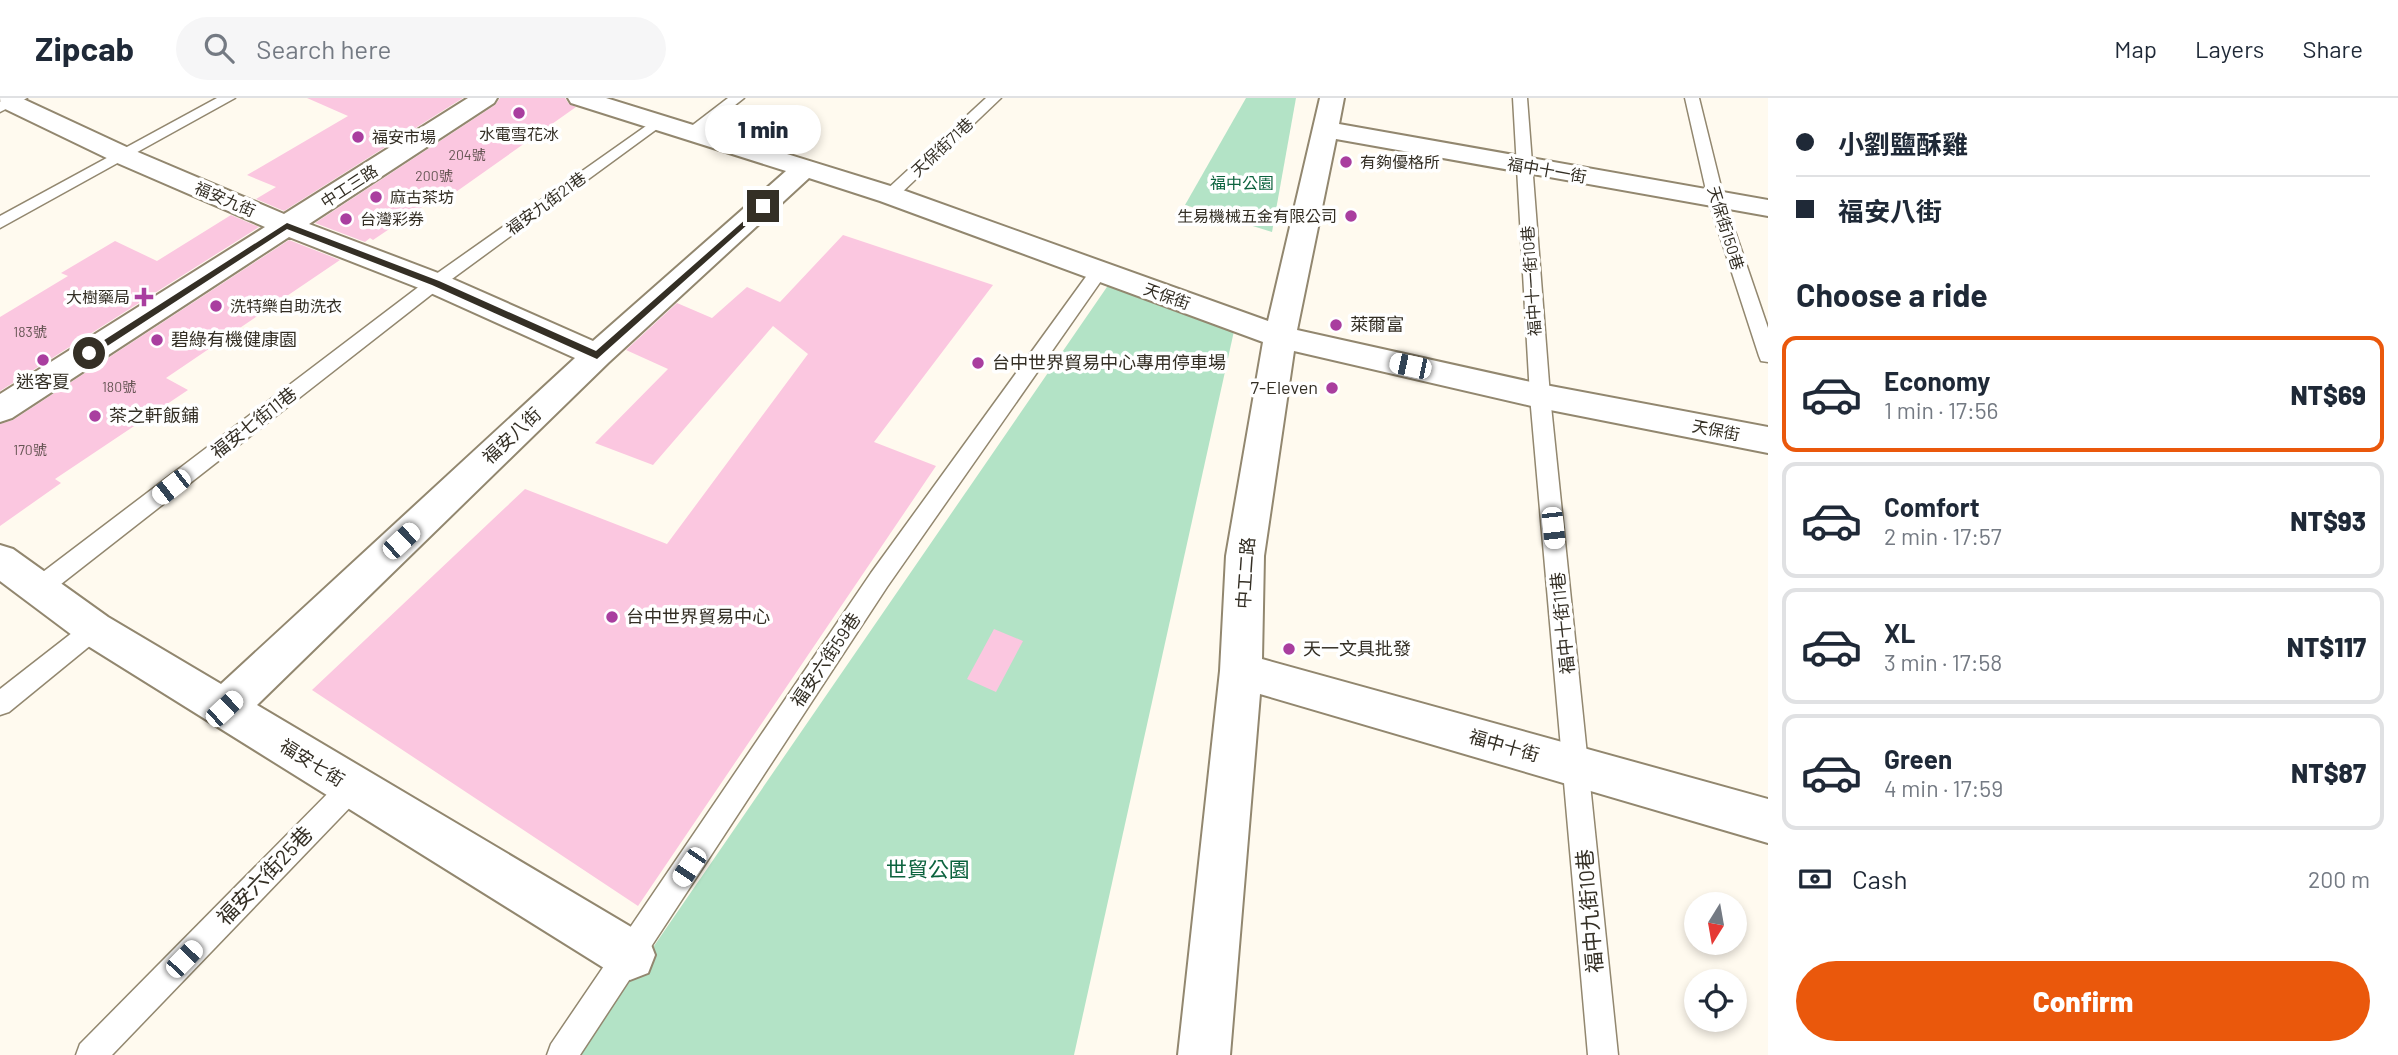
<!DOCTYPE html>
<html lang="en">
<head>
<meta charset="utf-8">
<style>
	:root { --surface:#fff; --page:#f6f6f7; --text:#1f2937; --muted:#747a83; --line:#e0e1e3; --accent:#ea580c }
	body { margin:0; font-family:Barlow,"Noto Sans TC",sans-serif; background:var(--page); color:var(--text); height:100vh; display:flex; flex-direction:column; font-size:26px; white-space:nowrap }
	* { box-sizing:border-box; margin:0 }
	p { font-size:23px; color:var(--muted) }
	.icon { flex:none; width:38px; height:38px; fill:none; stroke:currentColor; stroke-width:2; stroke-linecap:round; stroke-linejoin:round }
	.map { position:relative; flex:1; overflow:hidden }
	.details { display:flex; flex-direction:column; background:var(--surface); width:630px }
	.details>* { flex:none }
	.hud { display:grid; align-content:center; height:154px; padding:0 28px; background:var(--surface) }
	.needle { width:46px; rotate:191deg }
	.controls { position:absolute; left:1684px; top:794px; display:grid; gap:14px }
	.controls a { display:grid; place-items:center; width:63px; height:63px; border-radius:50%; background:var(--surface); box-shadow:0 4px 10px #0003; font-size:35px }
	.end { position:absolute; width:32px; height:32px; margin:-16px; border:9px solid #342f25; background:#fff; box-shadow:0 0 0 4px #fff }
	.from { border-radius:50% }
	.bubble { position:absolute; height:49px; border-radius:24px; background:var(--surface); box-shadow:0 4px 10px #0003; font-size:23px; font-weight:800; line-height:49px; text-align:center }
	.car { position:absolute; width:21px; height:42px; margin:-21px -10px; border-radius:9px; box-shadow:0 0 5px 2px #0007; background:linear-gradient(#fff 24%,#345 0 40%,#fff 0 76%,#345 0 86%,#fff 0) }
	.hud b { display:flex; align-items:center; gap:24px; height:66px; font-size:26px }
	.hud b+b { border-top:2px solid var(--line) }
	.hud i { width:18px; height:18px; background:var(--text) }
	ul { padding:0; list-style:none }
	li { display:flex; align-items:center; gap:21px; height:116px; margin:0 14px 10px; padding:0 14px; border:4px solid var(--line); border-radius:14px }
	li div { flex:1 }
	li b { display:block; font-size:26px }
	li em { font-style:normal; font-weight:800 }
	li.on { border-color:var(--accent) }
	li>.icon { width:63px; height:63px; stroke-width:1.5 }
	h2 { padding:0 28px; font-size:32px; line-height:84px }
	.pay { display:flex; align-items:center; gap:18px; height:77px; padding:0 28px; font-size:26px }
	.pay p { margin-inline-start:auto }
	.action { display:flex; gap:14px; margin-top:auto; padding:14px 28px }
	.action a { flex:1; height:80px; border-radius:42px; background:var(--accent); color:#fff; font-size:28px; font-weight:800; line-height:80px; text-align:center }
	header { display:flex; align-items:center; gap:42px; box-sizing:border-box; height:98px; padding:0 35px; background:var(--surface); border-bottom:2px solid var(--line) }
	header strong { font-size:33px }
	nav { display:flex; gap:38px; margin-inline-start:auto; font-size:24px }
	.search { width:490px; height:63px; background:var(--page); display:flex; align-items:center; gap:18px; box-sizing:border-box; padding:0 24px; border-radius:38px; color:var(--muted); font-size:26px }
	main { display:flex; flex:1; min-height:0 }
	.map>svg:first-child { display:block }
	.green { fill:#b3e3c6 }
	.building { fill:#fbc7e0 }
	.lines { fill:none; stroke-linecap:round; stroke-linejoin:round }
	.lane-casing { stroke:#92876f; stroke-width:3 }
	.street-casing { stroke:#92876f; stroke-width:4 }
	.lane { fill:#fff; fill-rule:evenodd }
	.street { fill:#fff; fill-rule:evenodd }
	.route { fill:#342f25 }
	.poi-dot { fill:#a93e9f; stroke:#fff; stroke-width:2.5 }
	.labels { text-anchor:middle; stroke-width:7; stroke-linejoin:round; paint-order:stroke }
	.number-label { font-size:14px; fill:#665554 }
	.far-poi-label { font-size:16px; fill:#342f25; stroke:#fff; text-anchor:start }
	.far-street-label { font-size:16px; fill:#342f25; stroke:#fff }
	.far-park-label { font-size:16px; fill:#0c633e; stroke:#fff }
	.poi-label { font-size:18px; fill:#342f25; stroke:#fff; text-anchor:start }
	.street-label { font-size:18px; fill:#342f25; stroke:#fff }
	.near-park-label { font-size:21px; fill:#0c633e; stroke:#fff }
	.near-street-label { font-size:21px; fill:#342f25; stroke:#fff }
</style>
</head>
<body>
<header>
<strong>Zipcab</strong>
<div class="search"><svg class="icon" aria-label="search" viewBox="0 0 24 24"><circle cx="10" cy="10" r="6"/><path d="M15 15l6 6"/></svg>Search here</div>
<nav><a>Map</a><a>Layers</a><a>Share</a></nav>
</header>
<main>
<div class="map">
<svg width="1768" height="957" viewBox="0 0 1768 957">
	<rect width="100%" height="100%" fill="#fffaef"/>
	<g class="green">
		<path d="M1246,0H1296L1272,134L1185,107Z"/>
		<path d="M1109,186L1234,233L1074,957H579Z"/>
	</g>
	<g class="building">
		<path d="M307,0H463L284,113L256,101L276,89L247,77L348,18Z"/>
		<path d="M500,0H565L569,6L576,9L436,108L428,105L373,142L370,140L365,144L315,125L495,7Z"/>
		<path d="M231,117L259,129L0,293V219L68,178L61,175L115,143L157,163Z"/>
		<path d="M843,137L993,187L874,344L936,368L638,808L312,592L525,391L667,446L808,256L773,228L653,367L595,345L668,271L626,252L677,205L712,220L747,189L780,204Z"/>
		<path d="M289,142L340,162L166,280L188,292L55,381L61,385L0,428V326L13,322Z"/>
		<path d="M994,531L1023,543L996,594L967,581Z"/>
	</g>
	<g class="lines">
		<g class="lane-casing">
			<g id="lane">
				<path d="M9,0H27L0,14V4Z"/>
				<path d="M217,0H235L0,130V118Z"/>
				<path d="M728,0H744L695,39H685L682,36L685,33Z"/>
				<path d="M986,0H1001L896,100H884L882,97L884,94Z"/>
				<path d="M1513,0H1527L1550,298L1618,957H1588L1530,298Z"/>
				<path d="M1685,0H1699L1724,101L1768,230V264L1761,263L1759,258L1708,101Z"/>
				<path d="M656,21L661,22L663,25L661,28L441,189L47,497L39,499L31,497L28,490L31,483L429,181Z"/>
				<path d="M1099,168L1108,173L887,489L580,957H547L551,946L871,475L1093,169Z"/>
				<path d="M94,521L102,524L106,531L102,538L9,614L0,617V591L86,524Z"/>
				<path d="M352,677L361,680L365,689L361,698L112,957H76L80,946L343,680Z"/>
			</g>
		</g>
		<g class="street-casing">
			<path id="street" d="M0,0H21L133,52L284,116L468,0H497L494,5L309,126L446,178L593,243L786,73L571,5L568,0H606L900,91L1268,223L1320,0H1344L1339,26L1768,102V118L1336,41L1297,232L1540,286L1768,329V355L1540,310L1294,253L1264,458L1262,561L1768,701V745L1260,596L1230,957H1178L1220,573L1226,458L1263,244L880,103L809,80L608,265L257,607L648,839L655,857L648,875L630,882L612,875L80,543L0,483V447L13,451L108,519L221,586L575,260L424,192L289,139L12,320L0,324V296L265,129L115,64L1,9Z"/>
		</g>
		<use href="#lane" class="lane"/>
		<use href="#street" class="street"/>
	</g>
	<path class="route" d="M763,106L766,110L597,261L432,187L287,131L92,258L84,255L287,125L439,183L596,253Z"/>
	<g class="poi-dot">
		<circle cx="519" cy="15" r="7"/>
		<circle cx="358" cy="39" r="7"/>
		<circle cx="1346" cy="64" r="7"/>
		<circle cx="376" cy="99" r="7"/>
		<circle cx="1351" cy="118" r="7"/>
		<circle cx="346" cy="121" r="7"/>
		<path d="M140.5 188.5h7v7h7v7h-7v7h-7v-7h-7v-7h7z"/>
		<circle cx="216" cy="208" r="7"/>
		<circle cx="1336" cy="227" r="7"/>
		<circle cx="157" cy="242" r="7"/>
		<circle cx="43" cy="262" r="7"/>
		<circle cx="978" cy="265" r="7"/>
		<circle cx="1332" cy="290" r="7"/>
		<circle cx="95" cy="318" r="7"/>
		<circle cx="612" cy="519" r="7"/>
		<circle cx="1289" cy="551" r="7"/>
	</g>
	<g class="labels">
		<g class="number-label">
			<text x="467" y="62">204號</text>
			<text x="434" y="83">200號</text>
			<text x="30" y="239">183號</text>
			<text x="119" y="294">180號</text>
			<text x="30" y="357">170號</text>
		</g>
		<g class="far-poi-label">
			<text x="519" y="42" text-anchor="middle">水電雪花冰</text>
			<text x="372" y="45">福安市場</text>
			<text x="1360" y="70">有夠優格所</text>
			<text x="390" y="105">麻古茶坊</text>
			<text x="1337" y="124" text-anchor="end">生易機械五金有限公司</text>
			<text x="360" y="127">台灣彩券</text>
			<text x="130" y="205" text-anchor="end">大樹藥局</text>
			<text x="230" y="214">洗特樂自助洗衣</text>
		</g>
		<g class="far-street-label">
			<text transform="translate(942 49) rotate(-43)" y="6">天保街71巷</text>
			<text transform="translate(1547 72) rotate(10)" y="6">福中十一街</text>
			<text transform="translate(349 88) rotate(-33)" y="6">中工三路</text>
			<text transform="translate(225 101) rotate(23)" y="6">福安九街</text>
			<text transform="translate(546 105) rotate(-36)" y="6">福安九街21巷</text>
			<text transform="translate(1726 130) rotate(73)" y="6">天保街150巷</text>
			<text transform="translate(1531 183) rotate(-94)" y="6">福中十一街10巷</text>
			<text transform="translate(1167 198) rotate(20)" y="6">天保街</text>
			<text transform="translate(1716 332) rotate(11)" y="6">天保街</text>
		</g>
		<g class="far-park-label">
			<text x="1242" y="91">福中公園</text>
		</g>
		<g class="poi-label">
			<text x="1350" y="233">萊爾富</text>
			<text x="171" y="248">碧綠有機健康園</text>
			<text x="992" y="271">台中世界貿易中心專用停車場</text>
			<text x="43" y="290" text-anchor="middle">迷客夏</text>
			<text x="1318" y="296" text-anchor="end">7-Eleven</text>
			<text x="109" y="324">茶之軒飯鋪</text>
			<text x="626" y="525">台中世界貿易中心</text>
			<text x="1303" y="557">天一文具批發</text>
		</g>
		<g class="street-label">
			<text transform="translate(254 325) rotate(-38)" y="6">福安七街11巷</text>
			<text transform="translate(512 338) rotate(-43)" y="6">福安八街</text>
			<text transform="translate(1246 475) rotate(-86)" y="6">中工二路</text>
			<text transform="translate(1563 525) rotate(-96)" y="6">福中十街11巷</text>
			<text transform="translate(826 562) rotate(-56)" y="6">福安六街59巷</text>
			<text transform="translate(1504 648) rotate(16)" y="6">福中十街</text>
			<text transform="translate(312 665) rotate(32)" y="6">福安七街</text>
		</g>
		<g class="near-park-label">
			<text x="928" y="779">世貿公園</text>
		</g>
		<g class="near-street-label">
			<text transform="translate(265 778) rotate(-46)" y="7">福安六街25巷</text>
			<text transform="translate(1590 813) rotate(-95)" y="7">福中九街10巷</text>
		</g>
	</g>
</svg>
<div class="controls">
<a><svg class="needle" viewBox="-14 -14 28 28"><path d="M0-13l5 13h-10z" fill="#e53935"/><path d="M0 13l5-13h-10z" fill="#747a83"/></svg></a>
<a><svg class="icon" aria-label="locate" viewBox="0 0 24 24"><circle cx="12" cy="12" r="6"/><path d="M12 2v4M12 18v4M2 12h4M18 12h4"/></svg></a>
</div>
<i class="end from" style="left:89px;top:255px"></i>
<i class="end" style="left:763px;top:108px"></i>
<div class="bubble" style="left:705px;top:7px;width:116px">1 min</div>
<i class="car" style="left:1410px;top:268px;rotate:282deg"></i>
<i class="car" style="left:171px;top:389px;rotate:232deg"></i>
<i class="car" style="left:1553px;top:430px;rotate:174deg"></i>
<i class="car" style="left:401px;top:443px;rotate:47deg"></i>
<i class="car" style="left:224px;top:611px;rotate:47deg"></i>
<i class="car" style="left:689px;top:769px;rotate:214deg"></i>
<i class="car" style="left:184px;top:861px;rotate:44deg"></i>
</div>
<section class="details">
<div class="hud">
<b><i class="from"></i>小劉鹽酥雞</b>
<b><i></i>福安八街</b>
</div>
<h2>Choose a ride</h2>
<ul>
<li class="on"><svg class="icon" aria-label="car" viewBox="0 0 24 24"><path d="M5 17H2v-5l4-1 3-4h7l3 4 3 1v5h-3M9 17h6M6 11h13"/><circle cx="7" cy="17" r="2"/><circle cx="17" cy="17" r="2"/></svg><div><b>Economy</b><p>1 min · 17:56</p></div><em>NT$69</em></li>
<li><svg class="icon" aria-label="car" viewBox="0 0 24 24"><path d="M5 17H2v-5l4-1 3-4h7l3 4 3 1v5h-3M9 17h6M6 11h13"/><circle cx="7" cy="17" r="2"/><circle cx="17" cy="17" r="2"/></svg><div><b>Comfort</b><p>2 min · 17:57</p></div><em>NT$93</em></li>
<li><svg class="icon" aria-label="car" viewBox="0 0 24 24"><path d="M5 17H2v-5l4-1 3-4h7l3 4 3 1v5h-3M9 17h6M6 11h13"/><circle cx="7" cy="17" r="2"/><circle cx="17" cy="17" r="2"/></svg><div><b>XL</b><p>3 min · 17:58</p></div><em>NT$117</em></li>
<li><svg class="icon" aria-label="car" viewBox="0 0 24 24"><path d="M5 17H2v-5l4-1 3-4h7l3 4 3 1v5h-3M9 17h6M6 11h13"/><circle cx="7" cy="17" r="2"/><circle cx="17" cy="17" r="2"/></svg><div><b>Green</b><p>4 min · 17:59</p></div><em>NT$87</em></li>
</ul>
<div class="pay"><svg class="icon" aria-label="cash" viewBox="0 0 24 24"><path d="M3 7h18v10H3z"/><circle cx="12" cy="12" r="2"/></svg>Cash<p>200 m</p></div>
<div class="action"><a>Confirm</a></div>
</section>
</main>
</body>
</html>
